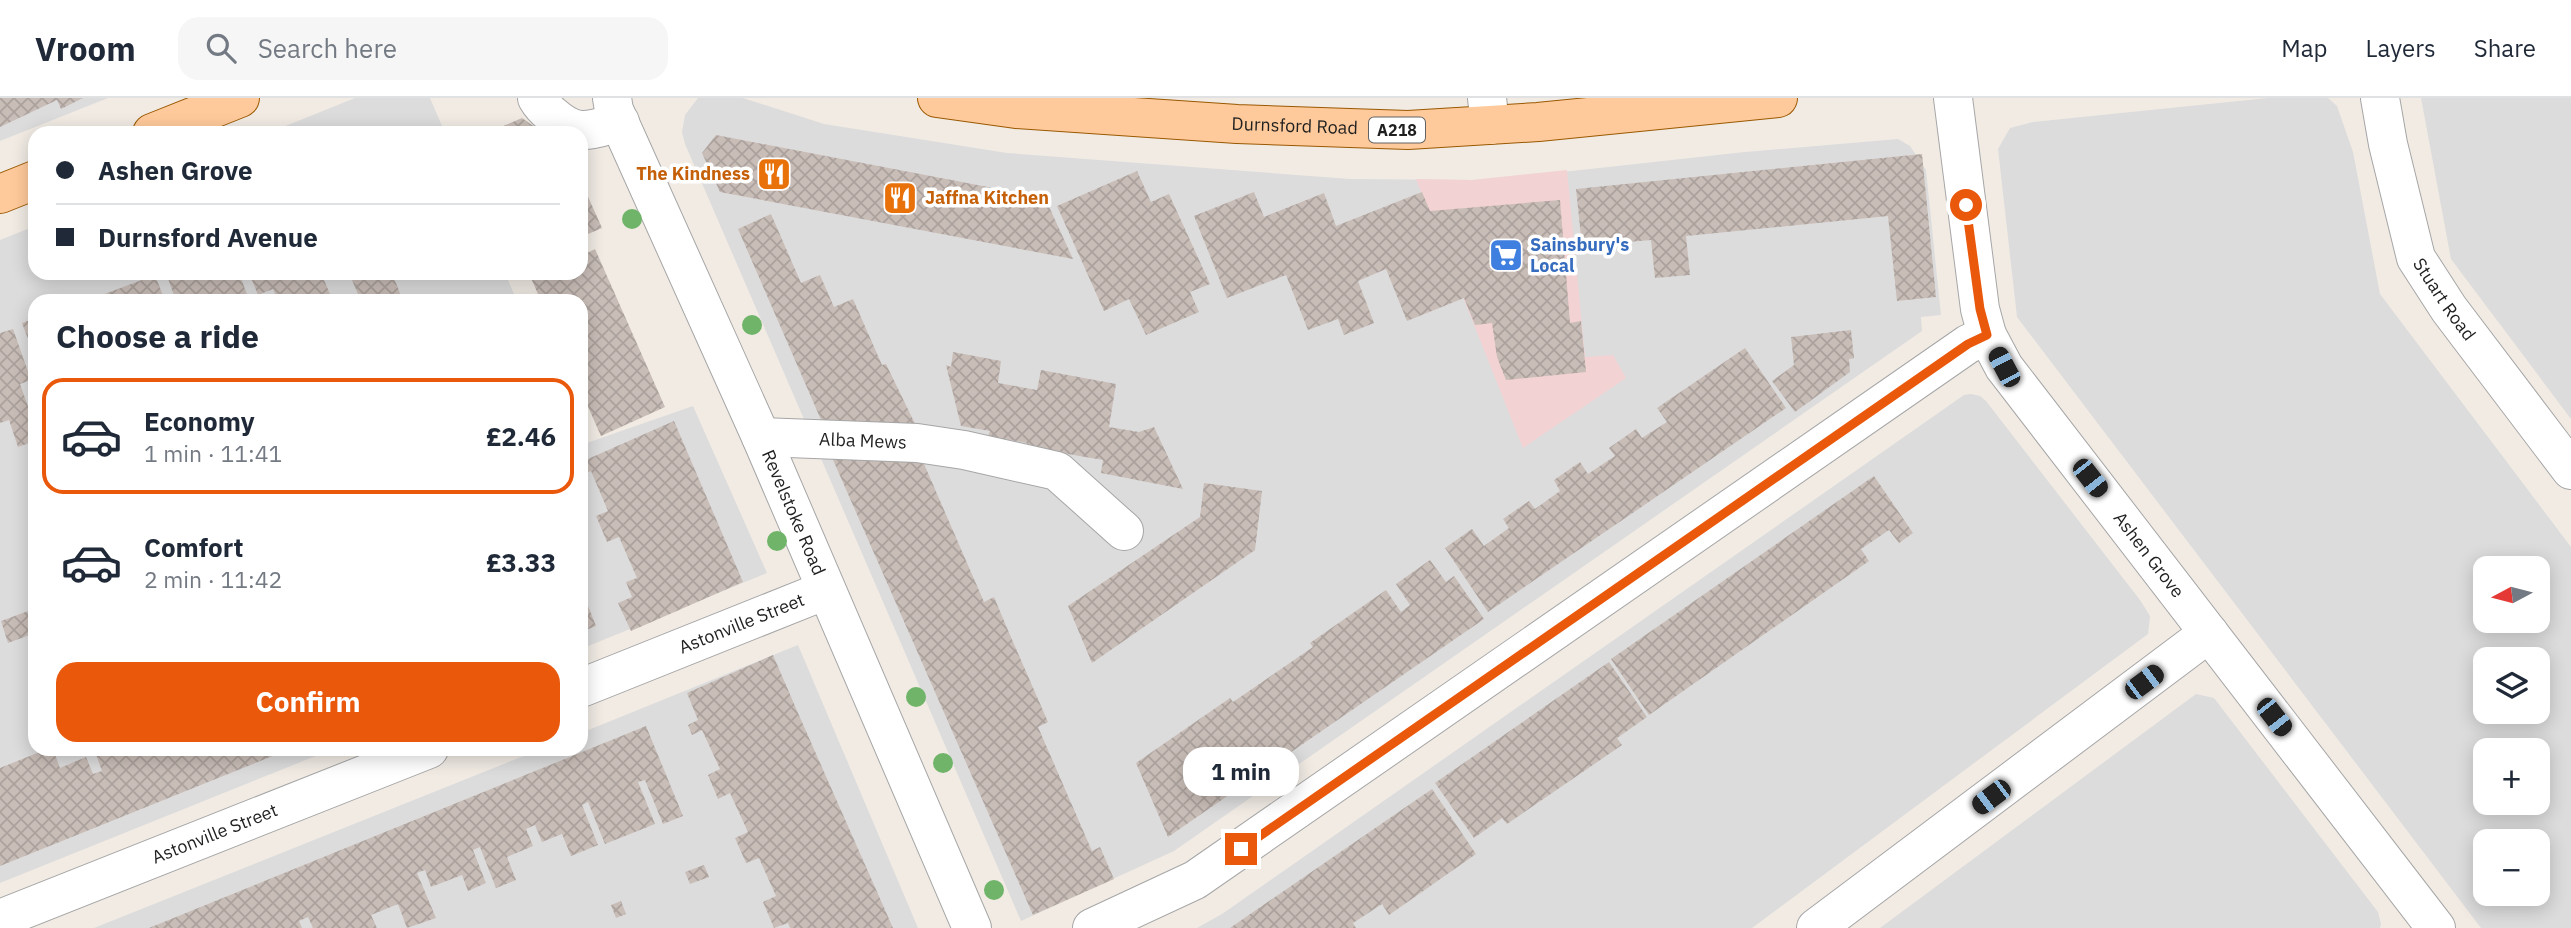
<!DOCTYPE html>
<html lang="en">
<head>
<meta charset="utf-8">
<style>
	:root { --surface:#fff; --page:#f6f6f7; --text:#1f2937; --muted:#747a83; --line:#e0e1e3; --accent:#ea580c }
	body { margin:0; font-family:"IBM Plex Sans",sans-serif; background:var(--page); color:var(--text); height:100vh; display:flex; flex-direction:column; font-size:26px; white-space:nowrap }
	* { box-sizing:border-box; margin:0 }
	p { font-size:23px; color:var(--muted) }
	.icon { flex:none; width:38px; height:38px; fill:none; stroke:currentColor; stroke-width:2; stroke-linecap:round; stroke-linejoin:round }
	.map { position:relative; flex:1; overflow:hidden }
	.side { position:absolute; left:28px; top:196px; width:560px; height:462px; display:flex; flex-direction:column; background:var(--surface); border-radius:21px; box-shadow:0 4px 18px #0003 }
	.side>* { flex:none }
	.top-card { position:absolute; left:28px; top:28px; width:560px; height:154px; border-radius:21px; box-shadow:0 4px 18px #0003; display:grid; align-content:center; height:154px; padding:0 28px; background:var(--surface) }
	.needle { width:46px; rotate:263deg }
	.fabs { position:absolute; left:2473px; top:458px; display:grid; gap:14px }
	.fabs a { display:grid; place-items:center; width:77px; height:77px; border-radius:14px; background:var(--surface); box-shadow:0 4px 18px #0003; font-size:35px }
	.end { position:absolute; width:32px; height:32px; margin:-16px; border:9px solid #ea580c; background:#fff; box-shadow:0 0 0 4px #fff }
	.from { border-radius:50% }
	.bubble { position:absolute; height:49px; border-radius:21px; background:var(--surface); box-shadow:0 4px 18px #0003; font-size:23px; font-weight:700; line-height:49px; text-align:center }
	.car { position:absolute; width:21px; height:42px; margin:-21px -10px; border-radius:9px; box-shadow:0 0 5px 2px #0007; background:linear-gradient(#222 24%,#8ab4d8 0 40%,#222 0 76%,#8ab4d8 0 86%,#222 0) }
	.top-card b { display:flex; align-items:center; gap:24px; height:66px; font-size:26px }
	.top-card b+b { border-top:2px solid var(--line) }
	.top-card i { width:18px; height:18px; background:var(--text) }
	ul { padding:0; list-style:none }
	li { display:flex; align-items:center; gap:21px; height:116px; margin:0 14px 10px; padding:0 14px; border:4px solid transparent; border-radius:21px }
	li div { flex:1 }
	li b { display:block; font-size:26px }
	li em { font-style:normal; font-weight:700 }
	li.current { border-color:var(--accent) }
	li>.icon { width:63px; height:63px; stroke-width:1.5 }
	h2 { padding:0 28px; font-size:32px; line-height:84px }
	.cta { display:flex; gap:14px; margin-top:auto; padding:14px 28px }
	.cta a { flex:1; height:80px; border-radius:21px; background:var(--accent); color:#fff; font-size:28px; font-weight:700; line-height:80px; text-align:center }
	header { display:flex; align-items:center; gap:42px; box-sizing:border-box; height:98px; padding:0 35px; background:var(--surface); border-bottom:2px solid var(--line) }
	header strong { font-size:33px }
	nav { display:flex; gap:38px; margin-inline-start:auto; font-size:24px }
	.search { width:490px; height:63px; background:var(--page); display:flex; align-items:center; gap:18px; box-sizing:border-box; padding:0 24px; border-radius:21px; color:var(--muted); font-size:26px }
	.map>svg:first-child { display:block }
	.residential { fill:#dddcdc; fill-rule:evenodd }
	.commercial { fill:#f3d2d4 }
	.building { fill:url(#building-cross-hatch) }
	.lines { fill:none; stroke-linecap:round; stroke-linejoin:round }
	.minor-casing { stroke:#a6a6a6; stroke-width:40 }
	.major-casing { stroke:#9a5800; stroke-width:40 }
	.minor { stroke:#fff; stroke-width:38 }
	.major { stroke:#ffca9b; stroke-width:38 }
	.tree { fill:#6fb468 }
	.route { stroke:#ea580c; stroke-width:9 }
	.labels { text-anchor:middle; stroke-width:7; stroke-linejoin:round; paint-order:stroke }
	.shield { fill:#fff; stroke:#626262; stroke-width:2 }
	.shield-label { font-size:16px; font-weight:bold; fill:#1f1f1f }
	.street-label { font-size:18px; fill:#1f1f1f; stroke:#fff }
	.food-label { font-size:18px; font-weight:bold; fill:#c56008; stroke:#fff; text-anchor:end }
	.shop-label { font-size:18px; font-weight:bold; fill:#366cbe; stroke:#fff; text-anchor:start }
</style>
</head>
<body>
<header>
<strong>Vroom</strong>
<div class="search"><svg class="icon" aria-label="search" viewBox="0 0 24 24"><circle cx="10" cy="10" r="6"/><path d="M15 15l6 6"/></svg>Search here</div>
<nav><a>Map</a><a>Layers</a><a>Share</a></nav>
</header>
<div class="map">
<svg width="2571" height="830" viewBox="0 0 2571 830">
	<defs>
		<pattern id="building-cross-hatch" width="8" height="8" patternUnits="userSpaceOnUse" patternTransform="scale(1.75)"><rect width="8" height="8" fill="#c9bdb7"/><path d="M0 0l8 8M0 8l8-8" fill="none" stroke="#aca29d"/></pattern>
	</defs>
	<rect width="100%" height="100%" fill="#f1ebe4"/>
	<g class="residential">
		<path d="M0,0H108L0,43Z"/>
		<path d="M355,0H430L445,35H268Z"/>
		<path d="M698,0H743L824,26L1007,55L1350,81L1471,82L1509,80L1745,54L1898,41L1910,48L1926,72L1941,217L1921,219L1922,233L1174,753L1021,823L685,46L682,34L685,17Z"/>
		<path d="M2268,0H2328L2337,8L2353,54L2380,196L2571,449V830H2481L2017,219L1998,51L2010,30L2033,24ZM2485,471H2538V523H2485ZM2485,562H2538V614H2485ZM2485,653H2538V705H2485ZM2485,744H2538V796H2485Z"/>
		<path d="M2421,0H2571V321L2451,161Z"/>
		<path d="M35,128V175H505L517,203H35V651H333L0,785V142Z"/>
		<path d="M1971,296L1980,298L1986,303L2140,502L2150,518L2148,536L1752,830H1197L1222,816L1964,297Z"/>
		<path d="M693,308L767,475L581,551V347Z"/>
		<path d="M798,547L918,830H94L541,651H581V635Z"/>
		<path d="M2196,596L2214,600L2378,814L2381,826L2380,830H1880Z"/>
	</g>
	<path class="commercial" d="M1567,72L1585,259L1613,257L1626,280L1523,350L1416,81L1472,82Z"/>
	<g class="building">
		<path d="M0,0H83L61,11L57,2L0,29Z"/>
		<path d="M522,20L543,35H487Z"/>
		<path d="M716,37L1045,100L1073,161L720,94L702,55Z"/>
		<path d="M1922,56L1936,199L1897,203L1888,118L1686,138L1690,177L1655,180L1651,142L1582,148L1576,91Z"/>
		<path d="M1137,73L1151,104L1169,96L1210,186L1190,194L1199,214L1146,237L1129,201L1104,213L1057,108Z"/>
		<path d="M581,83L602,130L581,139Z"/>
		<path d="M1254,94L1264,119L1324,95L1336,128L1422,94L1430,113L1560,102L1570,225L1581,223L1586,274L1506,282L1497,259L1492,225L1475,227L1464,200L1407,223L1386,171L1358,183L1374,225L1344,237L1338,221L1308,232L1286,177L1227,200L1194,118Z"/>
		<path d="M771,116L801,185L820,177L834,209L853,201L882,267L886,266L919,334L825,331L738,131Z"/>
		<path d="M595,151L665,309L601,338L581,293V203H541L531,180L542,175H581V158Z"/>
		<path d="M166,175H239L248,199L237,203H176Z"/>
		<path d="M249,175H321L333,203H278L273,191L258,197Z"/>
		<path d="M349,175H392L403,203H361Z"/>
		<path d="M155,177L165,203H96L94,200Z"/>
		<path d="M35,220V259L22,225Z"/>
		<path d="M13,231L31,282L20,286L29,311L35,309V343L18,349L9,322L0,325V235Z"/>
		<path d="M1851,232L1854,260L1849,261L1850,274L1795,314L1772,283L1794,267L1791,239Z"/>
		<path d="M1745,250L1786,310L1488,514L1445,450L1472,431L1484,448L1509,430L1503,421L1529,403L1535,411L1560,393L1554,382L1580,364L1588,376L1615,358L1609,350L1636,331L1642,340L1667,324L1657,310Z"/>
		<path d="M953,254L1001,263L998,285L1037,292L1041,272L1116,286L1109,329L1139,334L1154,329L1183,391L1101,375L1103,362L1027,349V345L988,338L990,333L961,328L946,267L951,269Z"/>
		<path d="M674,323L743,484L631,533L618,505L632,499L626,484L637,480L619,439L607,444L596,418L608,413L591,373L581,377V364Z"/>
		<path d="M830,355L921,359L984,504L994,499L1007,530L1048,624L1038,629L1092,753L1100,749L1114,781L1033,817Z"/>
		<path d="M1874,378L1913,435L1899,445L1889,432L1861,451L1869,463L1649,617L1611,561Z"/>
		<path d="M1204,385L1262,393L1255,452L1092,565L1068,508L1200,419Z"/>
		<path d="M1430,462L1446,484L1454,478L1484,521L1168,739L1136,665L1230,600L1233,604L1313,549L1310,545L1386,492L1401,514L1410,507L1396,486Z"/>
		<path d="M581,490L596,528L581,534Z"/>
		<path d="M31,512L35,523V535L8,545L1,523Z"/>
		<path d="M773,557L798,615L893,830H790L788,825L774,830L763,804L776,798L759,760L746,765L735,740L748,734L730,695L718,701L708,677L720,671L702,632L692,637L688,627L698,622L687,595Z"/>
		<path d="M1609,564L1647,619L1617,640L1622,647L1507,726L1502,720L1474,740L1435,685Z"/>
		<path d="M646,628L683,718L663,726L645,682L638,684L655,726L605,746L588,704L582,707L598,747L571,758L562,736L542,744L535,727L526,731L533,748L507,759L516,782L496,790L480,749L473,752L486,785L468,793L462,777L431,789L425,772L417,775L436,820L407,830L398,806L371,817L377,830H313L308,819L299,823L302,830H149Z"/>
		<path d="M47,651H53L60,670L86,659L93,676L102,673L94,651H148L149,654L156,651H290L0,768V670Z"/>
		<path d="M1432,691L1476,756L1389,817L1382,806L1353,825L1356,830H1230Z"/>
		<path d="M704,767L709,779L690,786L685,774Z"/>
		<path d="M621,803L626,816L616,820L611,807Z"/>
	</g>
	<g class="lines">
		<g class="minor-casing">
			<g id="minor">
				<path d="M537,0C541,7 546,12 552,17C578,40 589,32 620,24"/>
				<path id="s1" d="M612,0L614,12L761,339L972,830"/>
				<path d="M1487,0L1490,27"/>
				<path id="s2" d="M1953,0L1980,211L1987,237L2004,269L2436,830"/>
				<path id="s3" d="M2380,0L2388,46L2416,160L2449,211L2571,372"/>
				<path id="s4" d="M761,339L917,345L964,352L1057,373L1124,433"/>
				<path id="s5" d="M581,590L826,492"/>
				<path id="s6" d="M0,821L429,651"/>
				<path d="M1092,830L1195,782L1968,246L1987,237"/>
				<path d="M1816,830L2209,535"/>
			</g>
		</g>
		<g class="major-casing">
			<g id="major">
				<path id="s7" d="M937,0L1016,11L1237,26L1408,32L1538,24L1778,0"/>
				<path d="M152,35L240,0"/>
				<path d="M0,96L35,82"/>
			</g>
		</g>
		<use href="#minor" class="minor"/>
		<use href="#major" class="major"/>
	</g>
	<g class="tree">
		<circle cx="632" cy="121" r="10"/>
		<circle cx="752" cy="227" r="10"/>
		<circle cx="777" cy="443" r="10"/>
		<circle cx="916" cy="599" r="10"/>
		<circle cx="943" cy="665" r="10"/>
		<circle cx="994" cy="792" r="10"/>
	</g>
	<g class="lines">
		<path class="route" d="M1241,751L1968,246L1987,237L1980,211L1966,107"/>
	</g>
	<defs>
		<g id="restaurant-square" transform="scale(1.75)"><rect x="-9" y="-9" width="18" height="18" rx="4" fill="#e8710a" stroke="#fff"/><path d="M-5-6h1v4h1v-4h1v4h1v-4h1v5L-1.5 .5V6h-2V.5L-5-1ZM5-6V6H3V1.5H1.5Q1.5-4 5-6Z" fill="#fff"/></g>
		<g id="supermarket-square" transform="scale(1.75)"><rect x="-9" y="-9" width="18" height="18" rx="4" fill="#3f7fe0" stroke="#fff"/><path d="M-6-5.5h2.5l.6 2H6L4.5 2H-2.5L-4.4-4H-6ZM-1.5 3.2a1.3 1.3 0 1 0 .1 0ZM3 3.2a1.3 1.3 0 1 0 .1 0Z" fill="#fff"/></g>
	</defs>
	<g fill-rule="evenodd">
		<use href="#restaurant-square" x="774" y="76"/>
		<use href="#restaurant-square" x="900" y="100"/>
		<use href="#supermarket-square" x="1506" y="157"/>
	</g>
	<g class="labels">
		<rect class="shield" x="1369" y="19.5" width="56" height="25" rx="5"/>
		<g class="shield-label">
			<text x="1397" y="38">A218</text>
		</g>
		<g class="street-label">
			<text dy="6" stroke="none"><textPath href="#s7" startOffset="359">Durnsford Road</textPath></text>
			<text dy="6" stroke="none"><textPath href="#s3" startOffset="214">Stuart Road</textPath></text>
			<text dy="6" stroke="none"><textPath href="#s4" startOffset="102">Alba Mews</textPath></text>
			<text dy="6" stroke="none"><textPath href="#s1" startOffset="453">Revelstoke Road</textPath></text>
			<text dy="6" stroke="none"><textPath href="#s2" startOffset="513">Ashen Grove</textPath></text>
			<text dy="6" stroke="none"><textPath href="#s5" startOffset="173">Astonville Street</textPath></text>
			<text dy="6" stroke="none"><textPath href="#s6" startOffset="231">Astonville Street</textPath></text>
		</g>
		<g class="food-label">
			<text x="750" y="82">The Kindness</text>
			<text x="925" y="106" text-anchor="start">Jaffna Kitchen</text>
		</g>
		<g class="shop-label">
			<text x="1530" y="153">Sainsbury's<tspan x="1530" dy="21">Local</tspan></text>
		</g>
	</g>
</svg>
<div class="fabs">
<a><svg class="needle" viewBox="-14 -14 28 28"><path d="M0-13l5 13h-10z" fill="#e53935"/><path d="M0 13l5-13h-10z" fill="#747a83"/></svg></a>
<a><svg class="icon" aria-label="layers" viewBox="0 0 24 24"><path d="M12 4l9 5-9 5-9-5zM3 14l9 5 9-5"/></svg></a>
<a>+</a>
<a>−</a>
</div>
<i class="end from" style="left:1966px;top:107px"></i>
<i class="end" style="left:1241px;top:751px"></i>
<div class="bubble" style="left:1183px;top:649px;width:116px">1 min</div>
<i class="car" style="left:2004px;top:269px;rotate:332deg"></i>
<i class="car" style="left:2090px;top:380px;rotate:142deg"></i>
<i class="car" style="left:2144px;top:584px;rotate:53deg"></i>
<i class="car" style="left:2274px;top:619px;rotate:142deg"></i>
<i class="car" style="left:1991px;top:699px;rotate:233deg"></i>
<div class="top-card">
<b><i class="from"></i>Ashen Grove</b>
<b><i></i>Durnsford Avenue</b>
</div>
<section class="side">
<h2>Choose a ride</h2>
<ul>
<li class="current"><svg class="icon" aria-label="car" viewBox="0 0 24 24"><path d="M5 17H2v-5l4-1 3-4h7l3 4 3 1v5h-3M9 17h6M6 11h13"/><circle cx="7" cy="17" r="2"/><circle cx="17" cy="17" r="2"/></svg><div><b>Economy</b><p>1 min · 11:41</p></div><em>£2.46</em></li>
<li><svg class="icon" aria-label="car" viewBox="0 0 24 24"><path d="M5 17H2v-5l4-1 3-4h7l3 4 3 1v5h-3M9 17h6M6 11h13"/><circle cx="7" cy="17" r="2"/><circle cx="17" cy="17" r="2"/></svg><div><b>Comfort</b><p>2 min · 11:42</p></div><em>£3.33</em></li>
</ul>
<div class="cta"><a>Confirm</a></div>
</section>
</div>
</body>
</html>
